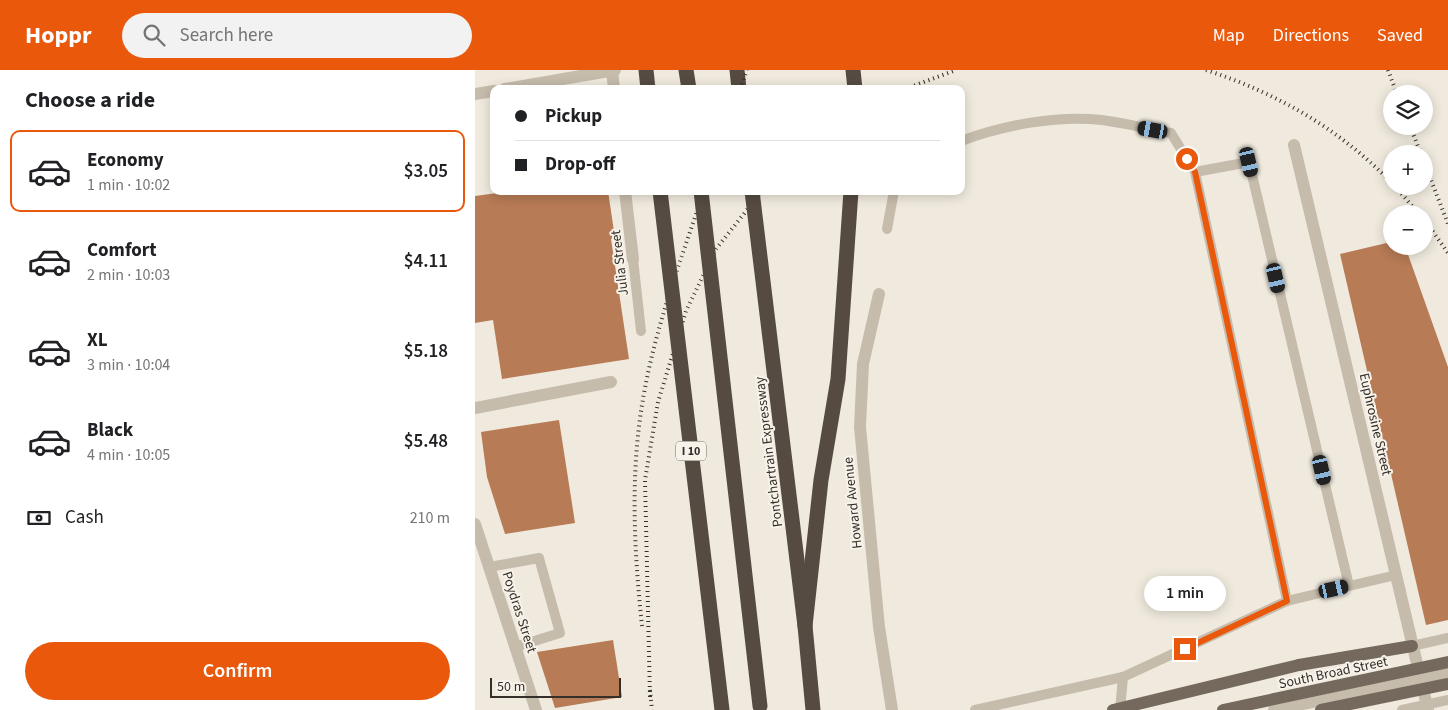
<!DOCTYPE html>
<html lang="en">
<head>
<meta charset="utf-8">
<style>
	:root { --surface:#fff; --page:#f2f2f2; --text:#202124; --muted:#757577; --line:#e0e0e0; --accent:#ea580c }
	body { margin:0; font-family:"Source Sans 3",sans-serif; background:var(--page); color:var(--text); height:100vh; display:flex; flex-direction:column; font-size:19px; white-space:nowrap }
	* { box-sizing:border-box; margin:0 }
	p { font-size:16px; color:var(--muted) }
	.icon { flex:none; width:28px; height:28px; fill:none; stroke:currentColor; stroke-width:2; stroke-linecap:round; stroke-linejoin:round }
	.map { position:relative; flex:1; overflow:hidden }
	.drawer { display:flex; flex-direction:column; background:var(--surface); width:475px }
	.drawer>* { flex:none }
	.top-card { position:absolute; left:15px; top:15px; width:475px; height:110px; border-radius:10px; box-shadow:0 2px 12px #0003; display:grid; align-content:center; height:110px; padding:0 25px; background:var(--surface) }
	.tools { position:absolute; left:908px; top:15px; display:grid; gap:10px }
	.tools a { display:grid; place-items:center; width:50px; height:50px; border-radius:50%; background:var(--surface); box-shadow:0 2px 12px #0003; font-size:25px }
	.scale { position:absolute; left:15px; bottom:12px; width:131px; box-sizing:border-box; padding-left:5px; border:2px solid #352f2a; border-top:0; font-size:14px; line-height:18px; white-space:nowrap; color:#352f2a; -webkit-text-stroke:4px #f8f3ea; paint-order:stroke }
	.end { position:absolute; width:22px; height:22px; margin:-11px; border:6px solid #ea580c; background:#fff; box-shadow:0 0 0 2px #fff }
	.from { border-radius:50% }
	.bubble { position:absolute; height:35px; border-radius:18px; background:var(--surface); box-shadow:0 2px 12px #0003; font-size:16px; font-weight:600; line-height:35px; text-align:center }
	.car { position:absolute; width:15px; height:30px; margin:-15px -8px; border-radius:6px; box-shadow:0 0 4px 1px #0007; background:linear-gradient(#222 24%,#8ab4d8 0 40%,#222 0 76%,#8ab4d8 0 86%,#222 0) }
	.top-card b { display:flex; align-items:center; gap:18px; height:48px; font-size:19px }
	.top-card b+b { border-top:1px solid var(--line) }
	.top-card i { width:12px; height:12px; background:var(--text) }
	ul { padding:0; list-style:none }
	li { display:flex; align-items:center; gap:15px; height:82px; margin:0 10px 8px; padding:0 15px; border:2px solid transparent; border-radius:10px }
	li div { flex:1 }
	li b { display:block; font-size:19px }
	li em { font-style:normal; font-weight:600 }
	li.on { border-color:var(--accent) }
	li>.icon { width:45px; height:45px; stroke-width:1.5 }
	h2 { padding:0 25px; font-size:22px; line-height:60px }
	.pay { display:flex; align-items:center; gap:12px; height:55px; padding:0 25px; font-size:19px }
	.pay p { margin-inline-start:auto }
	.action { display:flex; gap:10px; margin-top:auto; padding:10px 25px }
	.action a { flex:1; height:58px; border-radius:30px; background:var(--accent); color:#fff; font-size:20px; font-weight:600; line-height:58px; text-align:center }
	header { display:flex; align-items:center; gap:30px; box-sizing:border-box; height:70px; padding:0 25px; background:var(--accent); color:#fff }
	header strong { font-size:24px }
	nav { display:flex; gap:28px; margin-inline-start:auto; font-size:18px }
	.search { width:350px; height:45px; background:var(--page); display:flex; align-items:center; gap:12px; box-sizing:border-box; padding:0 18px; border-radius:28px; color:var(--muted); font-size:19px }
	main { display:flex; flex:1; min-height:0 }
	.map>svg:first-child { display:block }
	.building { fill:#b77b55 }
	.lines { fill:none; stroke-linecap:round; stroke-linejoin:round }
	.lane { stroke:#c6bcac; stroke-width:10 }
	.street { stroke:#c6bcac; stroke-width:12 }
	.primary { stroke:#75695d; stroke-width:12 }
	.highway { stroke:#554b42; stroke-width:15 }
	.rail { stroke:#352f2a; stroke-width:4; stroke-dasharray:1 4; stroke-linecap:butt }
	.primary-bridge { stroke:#75695d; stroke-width:12 }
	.highway-bridge { stroke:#554b42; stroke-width:15 }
	.route { stroke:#ea580c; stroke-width:6 }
	.labels { text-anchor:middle; stroke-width:4; stroke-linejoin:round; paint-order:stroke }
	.shield { fill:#f8f3ea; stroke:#706a64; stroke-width:1 }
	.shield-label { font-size:12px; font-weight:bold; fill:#352f2a }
	.street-label { font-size:14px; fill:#352f2a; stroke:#f8f3ea }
</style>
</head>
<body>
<header>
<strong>Hoppr</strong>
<div class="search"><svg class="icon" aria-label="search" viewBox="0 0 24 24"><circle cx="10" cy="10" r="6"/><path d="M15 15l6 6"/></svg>Search here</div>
<nav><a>Map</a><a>Directions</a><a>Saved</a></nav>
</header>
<main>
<section class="drawer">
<h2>Choose a ride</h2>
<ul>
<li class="on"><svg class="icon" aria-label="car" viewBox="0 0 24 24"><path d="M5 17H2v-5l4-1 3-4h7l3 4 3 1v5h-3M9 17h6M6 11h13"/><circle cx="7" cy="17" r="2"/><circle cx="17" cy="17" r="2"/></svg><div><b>Economy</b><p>1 min · 10:02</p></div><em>$3.05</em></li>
<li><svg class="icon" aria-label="car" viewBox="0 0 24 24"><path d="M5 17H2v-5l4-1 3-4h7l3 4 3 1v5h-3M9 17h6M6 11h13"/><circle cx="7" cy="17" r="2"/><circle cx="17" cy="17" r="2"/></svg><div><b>Comfort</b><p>2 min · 10:03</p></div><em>$4.11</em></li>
<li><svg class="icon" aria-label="car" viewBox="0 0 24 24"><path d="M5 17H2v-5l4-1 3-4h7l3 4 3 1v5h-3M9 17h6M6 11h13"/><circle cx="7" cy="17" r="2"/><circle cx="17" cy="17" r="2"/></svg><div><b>XL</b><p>3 min · 10:04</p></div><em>$5.18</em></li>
<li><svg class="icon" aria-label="car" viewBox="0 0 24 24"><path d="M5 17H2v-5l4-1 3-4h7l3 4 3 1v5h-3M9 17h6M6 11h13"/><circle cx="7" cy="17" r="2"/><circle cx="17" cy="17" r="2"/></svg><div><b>Black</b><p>4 min · 10:05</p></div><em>$5.48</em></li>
</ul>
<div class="pay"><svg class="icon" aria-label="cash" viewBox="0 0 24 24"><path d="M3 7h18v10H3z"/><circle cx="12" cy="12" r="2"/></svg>Cash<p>210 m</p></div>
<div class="action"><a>Confirm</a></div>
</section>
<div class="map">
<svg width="973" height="640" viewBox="0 0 973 640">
	<rect width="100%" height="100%" fill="#f0eade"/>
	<g class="building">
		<path d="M37,121H133L140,168L136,169L154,289L27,309L18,250L0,253V126Z"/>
		<path d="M916,172V176H930L973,297V550L951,555L865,184Z"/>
		<path d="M84,350L100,453L30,464L12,407L6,362Z"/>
		<path d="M138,570L147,627L80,638L62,582Z"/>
	</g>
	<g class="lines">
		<g class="lane">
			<path d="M486,71C529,55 582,45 627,50C650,53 673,59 696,63L720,102L774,92L874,516L812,531L648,607L500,640"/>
			<path d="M720,102L812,531"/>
			<path d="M412,159L419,121"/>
			<path d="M158,189L166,261"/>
			<path d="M14,497L64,488L85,563L40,577"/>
			<path d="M874,516L921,505"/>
			<path d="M937,576L973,568"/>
			<path d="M645,640L648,607"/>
			<path d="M927,640L973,630"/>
		</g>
		<g class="street">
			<path d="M137,0L139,19"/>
			<path d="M30,19L140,0"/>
			<path d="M0,24L19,21"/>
			<path d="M819,75L953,640"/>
			<path d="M150,121L158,189"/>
			<path d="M404,224L388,294L385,357L404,557L417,640"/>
			<path d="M0,338L136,312"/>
			<path d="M0,454L61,640"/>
			<path d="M799,640L973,604"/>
		</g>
		<path class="primary" d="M824,595L937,576"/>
		<g class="highway">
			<path d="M171,0L173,19"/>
			<path d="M211,0L214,19"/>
			<path d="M262,0L264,19"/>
			<path d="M378,0L380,19"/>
			<path d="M338,640L330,556L346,410L363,309L376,121"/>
		</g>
		<g class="rail">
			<path d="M731,0C802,23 864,59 916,112"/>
			<path d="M913,0L922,24"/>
			<path d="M265,19L272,0"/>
			<path d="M430,19L481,0"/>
			<path d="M935,56L946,84"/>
			<path d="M949,92L973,154"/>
			<path d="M920,116L944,144"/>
			<path d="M949,149L973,183"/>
			<path d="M167,556C159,480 155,404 168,329C180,258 206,189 229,121"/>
			<path d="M175,620L177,640"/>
			<path d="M175,627L170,410L183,332L211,241L241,179L287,121"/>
		</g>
		<g class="primary-bridge">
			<path d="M638,640L824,595"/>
			<path d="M748,640L973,592"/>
			<path d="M846,640L973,614"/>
		</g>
		<g class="highway-bridge">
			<path d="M185,121L247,640"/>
			<path d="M226,121L285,636"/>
			<path d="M277,121L330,556"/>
		</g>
	</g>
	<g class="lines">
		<path class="route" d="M710,579L812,531L720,102L712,89"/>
	</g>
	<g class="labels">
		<rect class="shield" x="201" y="371.5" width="30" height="19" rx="4"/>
		<g class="shield-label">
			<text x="216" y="385">I 10</text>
		</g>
		<g class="street-label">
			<text transform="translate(144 193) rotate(-97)" y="5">Julia Street</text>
			<text transform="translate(901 354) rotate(77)" y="5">Euphrosine Street</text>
			<text transform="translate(293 382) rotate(-97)" y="5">Pontchartrain Expressway</text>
			<text transform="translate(377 433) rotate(-96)" y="5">Howard Avenue</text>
			<text transform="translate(45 542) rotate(72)" y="5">Poydras Street</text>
			<text transform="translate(858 602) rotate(-12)" y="5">South Broad Street</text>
		</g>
	</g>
</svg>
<div class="tools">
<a><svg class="icon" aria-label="layers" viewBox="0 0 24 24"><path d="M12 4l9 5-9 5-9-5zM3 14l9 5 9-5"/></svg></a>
<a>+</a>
<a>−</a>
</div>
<div class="scale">50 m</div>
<i class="end from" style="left:712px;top:89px"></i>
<i class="end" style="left:710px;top:579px"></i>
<div class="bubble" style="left:669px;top:506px;width:82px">1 min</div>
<i class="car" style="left:678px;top:60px;rotate:280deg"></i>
<i class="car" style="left:774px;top:92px;rotate:167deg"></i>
<i class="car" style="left:801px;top:208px;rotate:167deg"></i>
<i class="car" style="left:847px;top:400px;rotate:167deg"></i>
<i class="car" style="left:859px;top:519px;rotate:77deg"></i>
<div class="top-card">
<b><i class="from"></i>Pickup</b>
<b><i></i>Drop-off</b>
</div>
</div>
</main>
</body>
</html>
